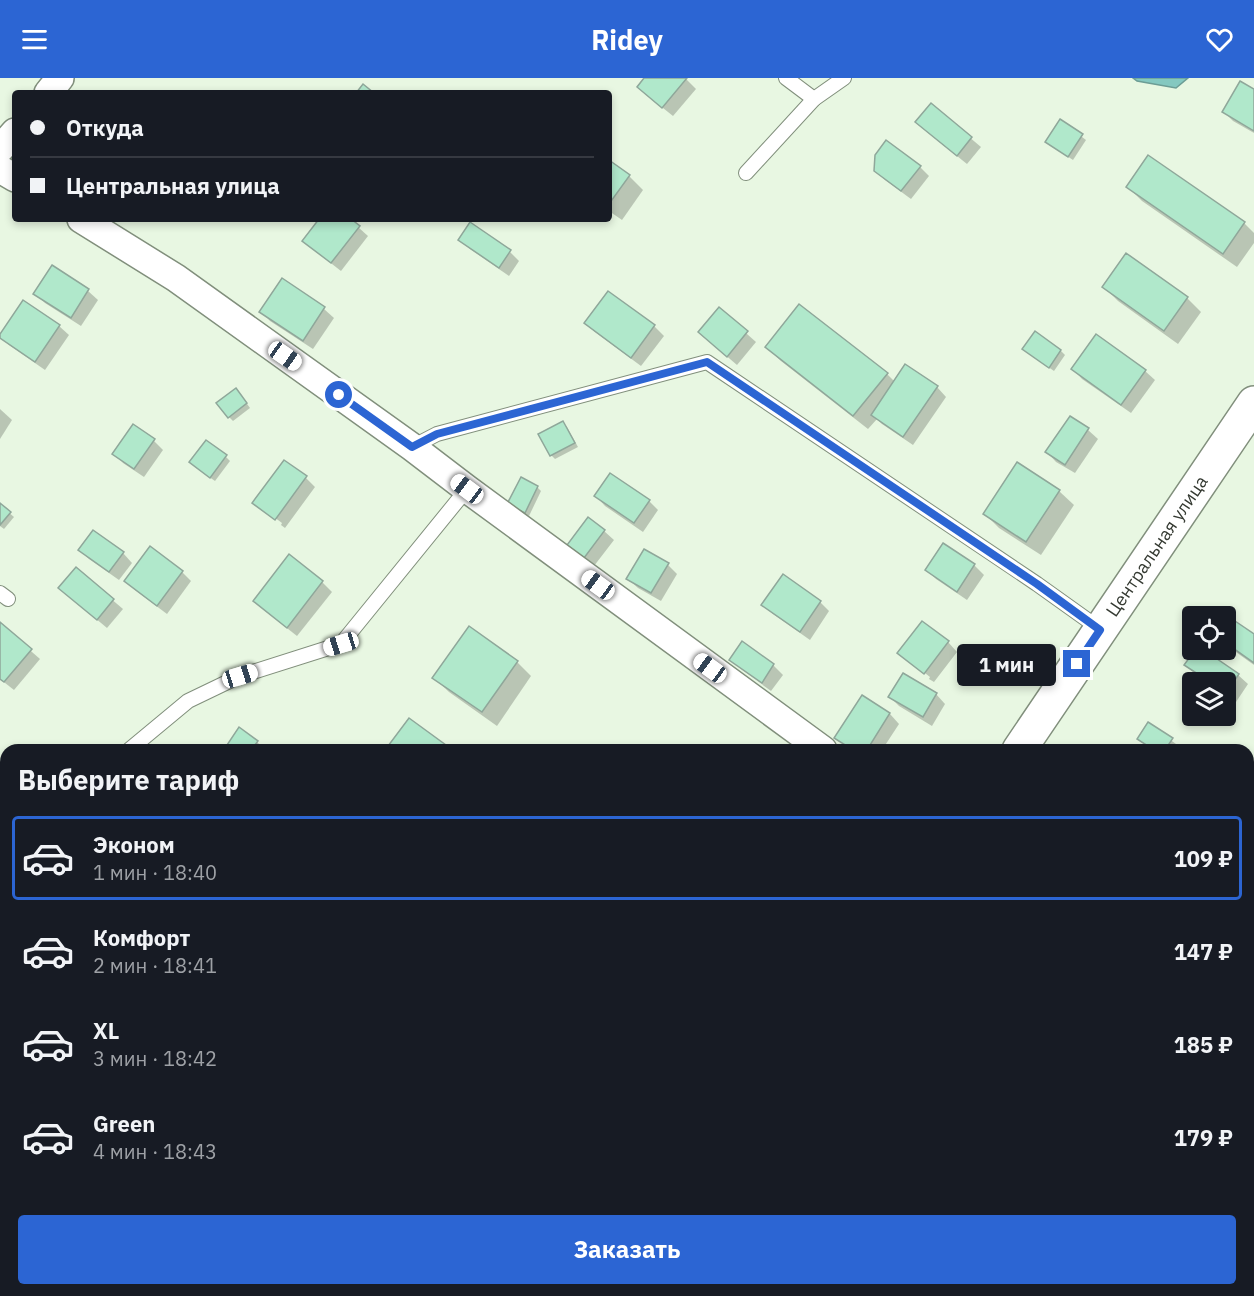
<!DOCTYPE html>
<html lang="ru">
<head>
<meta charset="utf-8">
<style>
	:root { --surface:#171b24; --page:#20242c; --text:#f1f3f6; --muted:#9ea1a6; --line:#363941; --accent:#2c65d3 }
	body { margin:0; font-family:"IBM Plex Sans",sans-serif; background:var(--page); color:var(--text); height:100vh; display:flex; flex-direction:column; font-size:22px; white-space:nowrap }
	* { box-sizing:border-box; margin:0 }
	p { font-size:20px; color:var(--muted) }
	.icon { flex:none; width:33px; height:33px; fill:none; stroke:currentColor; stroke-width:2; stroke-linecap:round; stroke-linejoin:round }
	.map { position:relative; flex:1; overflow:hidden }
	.details { position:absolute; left:0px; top:666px; width:1254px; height:552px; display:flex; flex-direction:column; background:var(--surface); border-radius:18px 18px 0 0; box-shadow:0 3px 9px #0003 }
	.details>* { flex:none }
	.hud { position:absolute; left:12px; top:12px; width:600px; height:132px; border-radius:6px; box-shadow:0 3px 9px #0003; display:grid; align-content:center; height:132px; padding:0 18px; background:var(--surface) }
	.controls { position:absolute; left:1182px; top:528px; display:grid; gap:12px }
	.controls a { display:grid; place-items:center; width:54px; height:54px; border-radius:6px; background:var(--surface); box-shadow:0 3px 9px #0003; font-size:30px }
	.end { position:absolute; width:27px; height:27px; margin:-14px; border:8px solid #2c65d3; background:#fff; box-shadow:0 0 0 3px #fff }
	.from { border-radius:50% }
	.bubble { position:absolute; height:42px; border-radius:6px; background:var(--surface); box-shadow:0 3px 9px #0003; font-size:20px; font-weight:700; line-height:42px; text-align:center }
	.car { position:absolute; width:18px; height:36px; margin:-18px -9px; border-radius:8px; box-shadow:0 0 4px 2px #0007; background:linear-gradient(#fff 24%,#345 0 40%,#fff 0 76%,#345 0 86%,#fff 0) }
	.hud b { display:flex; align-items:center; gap:21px; height:57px; font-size:22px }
	.hud b+b { border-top:2px solid var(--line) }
	.hud i { width:15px; height:15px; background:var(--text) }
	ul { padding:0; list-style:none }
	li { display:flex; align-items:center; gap:18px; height:84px; margin:0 12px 9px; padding:0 6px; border:3px solid transparent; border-radius:6px }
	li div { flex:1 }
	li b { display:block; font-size:22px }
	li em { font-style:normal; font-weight:700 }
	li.current { border-color:var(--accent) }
	li>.icon { width:54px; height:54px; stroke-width:1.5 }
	h2 { padding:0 18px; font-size:27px; line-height:72px }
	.cta { display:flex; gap:12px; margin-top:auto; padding:12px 18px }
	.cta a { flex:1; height:69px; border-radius:6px; background:var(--accent); color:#fff; font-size:24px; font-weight:700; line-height:69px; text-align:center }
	header { display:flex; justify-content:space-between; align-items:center; height:78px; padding:0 18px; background:var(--accent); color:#fff; font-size:27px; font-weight:700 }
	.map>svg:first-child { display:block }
	.water { fill:#84c8c0; stroke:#6c9d95; stroke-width:1.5 }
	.shadow { fill:#0003 }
	.building { fill:#b0e8cb; stroke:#8fa79a; stroke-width:1.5 }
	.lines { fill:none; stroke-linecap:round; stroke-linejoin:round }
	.service-casing { stroke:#818f7c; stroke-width:16 }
	.minor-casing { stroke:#818f7c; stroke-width:30 }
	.secondary-casing { stroke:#818f7c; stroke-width:36 }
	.service { stroke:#fff; stroke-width:14 }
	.minor { stroke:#fff; stroke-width:27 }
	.secondary { stroke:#fff; stroke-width:33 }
	.route { stroke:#2c65d3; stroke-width:8 }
	.labels { text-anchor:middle; stroke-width:4.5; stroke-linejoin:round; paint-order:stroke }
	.street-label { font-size:18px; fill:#353a32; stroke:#fff }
</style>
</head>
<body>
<header><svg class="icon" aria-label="menu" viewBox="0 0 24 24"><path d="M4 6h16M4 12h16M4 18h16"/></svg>Ridey<svg class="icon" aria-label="heart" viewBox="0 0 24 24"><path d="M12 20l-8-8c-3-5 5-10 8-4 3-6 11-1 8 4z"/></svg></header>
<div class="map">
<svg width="1254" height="1218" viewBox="0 0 1254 1218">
	<rect width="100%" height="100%" fill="#e8f7e2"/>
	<path class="water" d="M1133,0H1188L1176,10L1137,3Z"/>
	<g class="shadow">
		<path d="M646,0H685L696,11L673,38L648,18Z"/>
		<path d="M1254,12V55L1233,43L1224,34Z"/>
		<path d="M931,27L981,69L967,86L926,53L917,44Z"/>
		<path d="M1061,43L1086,62L1073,82L1052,68Z"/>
		<path d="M609,83L629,98L643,112L622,142L609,133Z"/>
		<path d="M920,89L929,98L911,121L885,102L876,92Z"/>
		<path d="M1128,109L1244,145L1254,155V165L1237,189L1142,123Z"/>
		<path d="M321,141H349L368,158L341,193L314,172L304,163Z"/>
		<path d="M471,147L510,174L519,183L509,198L470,171L460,162Z"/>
		<path d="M52,189L88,213L98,222L81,248L45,225L35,215Z"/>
		<path d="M282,202L324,231L334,240L313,271L270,243L261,233Z"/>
		<path d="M1104,209L1187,220L1201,234L1178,266L1118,223Z"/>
		<path d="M609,215L654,248L664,258L641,288L595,254L586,245Z"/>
		<path d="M719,231L756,264L737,287L709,263Z"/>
		<path d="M59,248L69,257L45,292L9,267L0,258Z"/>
		<path d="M767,269L887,296L895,304L937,309L946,319L913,367L882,346L877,341L868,351L781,283Z"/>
		<path d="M1061,273L1065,277L1054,293L1028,275Z"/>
		<path d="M1073,291L1145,293L1155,302L1131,335L1082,301Z"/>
		<path d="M240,316L250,330L233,343L229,339Z"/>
		<path d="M0,331L12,342L0,361Z"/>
		<path d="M1070,340L1088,352L1098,361L1075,395L1056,384L1047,374Z"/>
		<path d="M562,345L567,349L578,369L555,381L551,377Z"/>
		<path d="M154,363L163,372L144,399L123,385L114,375Z"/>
		<path d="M226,379L230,383L215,403L195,389Z"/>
		<path d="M1017,386L1059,413L1074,427L1041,477L999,450L985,436Z"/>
		<path d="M306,400L315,409L285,450L281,447L282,445L262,430V433L254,425Z"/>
		<path d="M537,409L541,413L529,438L513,430Z"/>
		<path d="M596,418L649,423L658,432L643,454L605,428Z"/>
		<path d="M0,427L14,439L4,451L0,448Z"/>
		<path d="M604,453L614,462L594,488L590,485L591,484L577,473V475L569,467Z"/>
		<path d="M943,467L974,487L984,497L967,522L936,501L927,492Z"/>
		<path d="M80,472L123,475L132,485L119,502L89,481Z"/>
		<path d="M290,478L322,504L332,514L297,558L264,532L255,523Z"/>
		<path d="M668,487L677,496L661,523L638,510L628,501Z"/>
		<path d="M76,491L123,531L107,550L70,519Z"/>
		<path d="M182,494L191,503L167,536L135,512L126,503Z"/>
		<path d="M820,524L829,533L810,562L773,536L763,527Z"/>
		<path d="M1236,545L1254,557V587L1233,572L1226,565V560Z"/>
		<path d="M0,546L40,581L14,612L0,601Z"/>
		<path d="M469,550L517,584L531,598L497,648L449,614L434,600Z"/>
		<path d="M948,564L957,574L934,604L929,601L930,599L907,581Z"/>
		<path d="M743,565L773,587L783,597L771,613L741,591L731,581Z"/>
		<path d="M1196,572H1201L1238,597L1248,606L1236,624L1226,617V604H1208L1195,596L1186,587Z"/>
		<path d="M936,616L945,626L932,648L899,628L890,619Z"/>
		<path d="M863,619L890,636L899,646L882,672H850L836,660Z"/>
		<path d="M1149,646L1176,666L1172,672H1154Z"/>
		<path d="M257,664L261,668L258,672H235L229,666Z"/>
		<path d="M6,822V833L1,828Z"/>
		<path d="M1248,943L1254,948V968L1250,973L1248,972Z"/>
		<path d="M122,1212H161L156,1218H129Z"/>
	</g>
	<g class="building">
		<path d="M644,0H687L662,30L637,9Z"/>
		<path d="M1240,3L1254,11V53L1222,34Z"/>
		<path d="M363,6L374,15H356Z"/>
		<path d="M931,25L972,59L957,78L915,44Z"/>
		<path d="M1060,41L1083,56L1068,79L1045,64Z"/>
		<path d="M886,62L921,88L901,113L874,93L875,77Z"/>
		<path d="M1148,77L1245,144L1223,176L1126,109Z"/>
		<path d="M609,82L630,97L609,126Z"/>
		<path d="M319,141H351L360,148L331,185L302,163Z"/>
		<path d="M470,144L511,172L499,190L458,162Z"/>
		<path d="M1126,175L1188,219L1164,253L1102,209Z"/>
		<path d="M52,187L89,211L71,240L33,216Z"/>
		<path d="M282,200L325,229L303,263L259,234Z"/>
		<path d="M608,213L655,247L631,280L584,245Z"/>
		<path d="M23,222L60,247L35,284L0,260V256Z"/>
		<path d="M799,226L888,295L853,338L765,269Z"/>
		<path d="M719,229L748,253L727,279L698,254Z"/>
		<path d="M1035,253L1061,272L1049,290L1022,271Z"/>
		<path d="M1096,256L1146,292L1121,327L1071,291Z"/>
		<path d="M905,286L938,308L903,359L871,337Z"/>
		<path d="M236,310L247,325L228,340L216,325Z"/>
		<path d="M1070,338L1089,350L1065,387L1045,374Z"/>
		<path d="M563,343L575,365L550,378L538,356Z"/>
		<path d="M133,346L155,361L134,391L112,376Z"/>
		<path d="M206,362L227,377L210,400L189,384Z"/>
		<path d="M284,382L307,398L275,442L252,425Z"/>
		<path d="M1017,384L1060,412L1026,464L983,436Z"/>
		<path d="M610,395L650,422L634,445L594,418Z"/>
		<path d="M521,399L538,408L525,435L507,426Z"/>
		<path d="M0,425L11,434L0,447Z"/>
		<path d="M588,439L605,452L584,480L567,467Z"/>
		<path d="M93,452L124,474L109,494L78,472Z"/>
		<path d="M943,465L975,486L957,514L925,492Z"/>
		<path d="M150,468L183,493L157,528L124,503Z"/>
		<path d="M644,471L669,485L651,515L626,501Z"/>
		<path d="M289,476L323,503L287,550L253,523Z"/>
		<path d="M76,489L114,521L97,542L58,510Z"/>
		<path d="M783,496L821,523L800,554L761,527Z"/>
		<path d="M922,543L949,563L924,596L897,575Z"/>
		<path d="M1235,543L1254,556V585L1226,565V557Z"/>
		<path d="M0,544L32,571L4,604L0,601Z"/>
		<path d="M469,548L518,583L482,634L432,600Z"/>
		<path d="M742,563L774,586L762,605L729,582Z"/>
		<path d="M1195,572H1204L1239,596L1226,615V604H1210L1184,587Z"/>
		<path d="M903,595L937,615L923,639L888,619Z"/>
		<path d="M862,617L890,635L867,672H853L834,660Z"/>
		<path d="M409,640L450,670L449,672H385Z"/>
		<path d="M1148,644L1173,660L1165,672H1154L1137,661Z"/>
		<path d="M239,649L258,663L251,672H235L227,667Z"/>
		<path d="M6,852V870L0,865V859Z"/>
		<path d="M1248,941L1254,946V958L1248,967Z"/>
		<path d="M6,1080V1103L0,1099V1088Z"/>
		<path d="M121,1212H144L139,1218H128Z"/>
		<path d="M433,1212H477L485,1218H437L432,1214Z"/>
		<path d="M791,1212H831L839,1218H786Z"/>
		<path d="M1105,1212H1111L1121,1218H1102Z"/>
	</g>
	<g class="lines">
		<g class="service-casing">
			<g id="service">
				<path d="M786,0L814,21L844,0"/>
				<path d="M746,95L814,21"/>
				<path d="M412,369L437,356L707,284L1037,506L1100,551"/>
				<path d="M0,515L8,521"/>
				<path d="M129,672L188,623L240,598L341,566L467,411"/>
				<path d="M0,789L6,783"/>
				<path d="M0,1202L6,1206"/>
			</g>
		</g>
		<g class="minor-casing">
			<g id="minor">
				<path d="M48,15L60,0"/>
				<path d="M0,71L15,54"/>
				<path d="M0,91L15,100"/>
				<path d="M81,141L176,200L412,369L467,411L823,672"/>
			</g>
		</g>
		<g class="secondary-casing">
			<g id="secondary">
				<path id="s1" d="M1019,672L1254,325"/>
				<path d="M654,1218L658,1212"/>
			</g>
		</g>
		<use href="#service" class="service"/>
		<use href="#minor" class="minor"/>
		<use href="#secondary" class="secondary"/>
	</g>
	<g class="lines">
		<path class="route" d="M339,317L412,369L437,356L707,284L1037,506L1100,552L1077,586"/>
	</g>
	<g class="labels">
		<g class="street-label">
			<text dy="6" stroke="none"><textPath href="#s1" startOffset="246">Центральная улица</textPath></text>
		</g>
	</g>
</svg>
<div class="controls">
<a><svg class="icon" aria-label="locate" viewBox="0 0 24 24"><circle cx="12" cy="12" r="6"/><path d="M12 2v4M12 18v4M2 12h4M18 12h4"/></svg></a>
<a><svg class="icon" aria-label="layers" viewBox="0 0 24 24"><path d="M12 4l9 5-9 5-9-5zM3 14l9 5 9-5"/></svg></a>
</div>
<i class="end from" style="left:339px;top:317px"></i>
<i class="end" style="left:1077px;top:586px"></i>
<div class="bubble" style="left:957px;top:566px;width:99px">1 мин</div>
<i class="car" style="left:285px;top:278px;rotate:125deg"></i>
<i class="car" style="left:467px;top:411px;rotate:307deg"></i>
<i class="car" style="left:598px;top:507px;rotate:306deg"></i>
<i class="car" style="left:341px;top:566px;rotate:253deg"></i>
<i class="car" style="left:710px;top:590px;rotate:306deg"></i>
<i class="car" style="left:240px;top:598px;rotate:73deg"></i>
<div class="hud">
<b><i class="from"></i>Откуда</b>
<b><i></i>Центральная улица</b>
</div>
<section class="details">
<h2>Выберите тариф</h2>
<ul>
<li class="current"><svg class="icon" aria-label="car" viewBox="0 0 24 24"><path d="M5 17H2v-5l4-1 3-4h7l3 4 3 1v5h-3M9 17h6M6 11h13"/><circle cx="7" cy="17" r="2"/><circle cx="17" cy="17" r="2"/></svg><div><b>Эконом</b><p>1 мин · 18:40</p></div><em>109 ₽</em></li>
<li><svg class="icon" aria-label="car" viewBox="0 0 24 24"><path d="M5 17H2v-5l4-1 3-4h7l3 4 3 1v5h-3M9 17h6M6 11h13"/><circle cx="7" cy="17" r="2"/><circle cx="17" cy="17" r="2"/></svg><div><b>Комфорт</b><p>2 мин · 18:41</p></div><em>147 ₽</em></li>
<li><svg class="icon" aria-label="car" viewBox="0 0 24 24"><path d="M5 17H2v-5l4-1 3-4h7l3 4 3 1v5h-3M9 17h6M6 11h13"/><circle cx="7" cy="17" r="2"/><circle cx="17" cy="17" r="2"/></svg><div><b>XL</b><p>3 мин · 18:42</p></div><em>185 ₽</em></li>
<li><svg class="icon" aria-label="car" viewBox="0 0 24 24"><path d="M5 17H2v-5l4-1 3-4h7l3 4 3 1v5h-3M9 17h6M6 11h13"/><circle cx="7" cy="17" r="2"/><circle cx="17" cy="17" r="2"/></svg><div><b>Green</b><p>4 мин · 18:43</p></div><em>179 ₽</em></li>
</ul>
<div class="cta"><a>Заказать</a></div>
</section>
</div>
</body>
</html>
